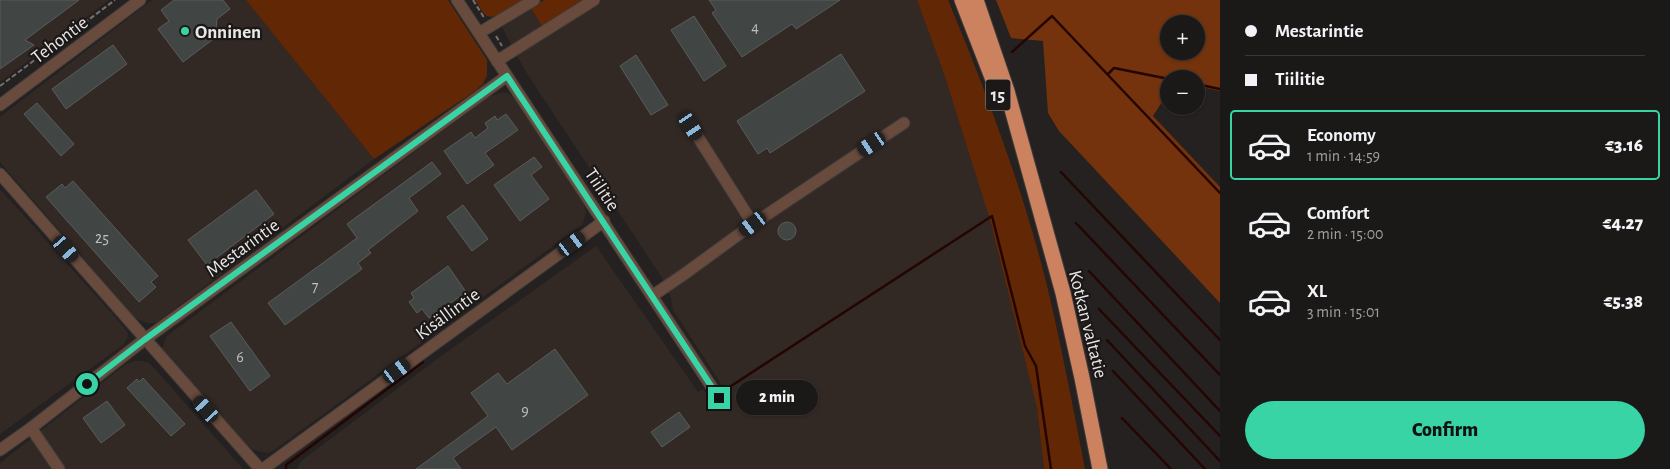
<!DOCTYPE html>
<html lang="en">
<head>
<meta charset="utf-8">
<style>
	:root { --surface:#1b1918; --page:#282625; --text:#f1f3f6; --muted:#a0a0a2; --line:#393837; --accent:#38d4a6 }
	body { margin:0; font-family:"Alegreya Sans",sans-serif; background:var(--page); color:var(--text); height:100vh; display:flex; flex-direction:column; font-size:19px; white-space:nowrap }
	* { box-sizing:border-box; margin:0 }
	p { font-size:16px; color:var(--muted) }
	.icon { flex:none; width:28px; height:28px; fill:none; stroke:currentColor; stroke-width:2; stroke-linecap:round; stroke-linejoin:round }
	.map { position:relative; flex:1; overflow:hidden }
	.details { display:flex; flex-direction:column; background:var(--surface); width:450px }
	.details>* { flex:none }
	.hud { display:grid; align-content:center; height:110px; padding:0 25px; background:var(--surface) }
	.buttons { position:absolute; left:1160px; top:15px; display:grid; gap:10px }
	.buttons a { display:grid; place-items:center; width:45px; height:45px; border-radius:50%; background:var(--surface); box-shadow:0 1px 4px #0004,0 0 0 1px var(--line); font-size:25px }
	.end { position:absolute; width:22px; height:22px; margin:-11px; border:6px solid #38d4a6; background:#111; box-shadow:0 0 0 2px #111 }
	.from { border-radius:50% }
	.bubble { position:absolute; height:35px; border-radius:18px; background:var(--surface); box-shadow:0 1px 4px #0004,0 0 0 1px var(--line); font-size:16px; font-weight:800; line-height:35px; text-align:center }
	.car { position:absolute; width:15px; height:30px; margin:-15px -8px; border-radius:6px; box-shadow:0 0 4px 1px #0007; background:linear-gradient(#222 24%,#8ab4d8 0 40%,#222 0 76%,#8ab4d8 0 86%,#222 0) }
	.hud b { display:flex; align-items:center; gap:18px; height:48px; font-size:19px }
	.hud b+b { border-top:1px solid var(--line) }
	.hud i { width:12px; height:12px; background:var(--text) }
	ul { padding:0; list-style:none }
	li { display:flex; align-items:center; gap:15px; height:70px; margin:0 10px 8px; padding:0 15px; border:2px solid transparent; border-radius:5px }
	li div { flex:1 }
	li b { display:block; font-size:19px }
	li em { font-style:normal; font-weight:800 }
	li.current { border-color:var(--accent) }
	li>.icon { width:45px; height:45px; stroke-width:1.5 }
	.button { display:flex; gap:10px; margin-top:auto; padding:10px 25px }
	.button a { flex:1; height:58px; border-radius:30px; background:var(--accent); color:#111; font-size:20px; font-weight:800; line-height:58px; text-align:center }
	main { display:flex; flex:1; min-height:0 }
	.map>svg:first-child { display:block }
	.built { fill:#322925 }
	.green { fill:#622805 }
	.forest { fill:#74330d; fill-rule:evenodd }
	.lines { fill:none; stroke-linecap:round; stroke-linejoin:round }
	.stream { stroke:#250500; stroke-width:2.5 }
	.building { fill:#414543; stroke:#595d5b }
	.minor-casing { stroke:#403d3c; stroke-width:13 }
	.highway-casing { stroke:#403d3c; stroke-width:17 }
	.path { stroke:#747170; stroke-width:2; stroke-dasharray:5 2.5; stroke-linecap:butt }
	.minor { stroke:#694b3d; stroke-width:11 }
	.highway { stroke:#cc825f; stroke-width:15 }
	.route { stroke:#38d4a6; stroke-width:6 }
	.poi-dot { fill:#38d4a6; stroke:#1b1817; stroke-width:2 }
	.labels { text-anchor:middle; stroke-width:4.5; stroke-linejoin:round; paint-order:stroke }
	.number-label { font-size:16px; fill:#c0bfbe }
	.shield { fill:#1b1817; stroke:#acaaa9; stroke-width:1 }
	.shield-label { font-size:18px; font-weight:bold; fill:#eae8e7 }
	.poi-label { font-size:19px; font-weight:bold; fill:#eae8e7; stroke:#1b1817; text-anchor:start }
	.street-label { font-size:19px; fill:#eae8e7; stroke:#1b1817 }
</style>
</head>
<body>
<main>
<div class="map">
<svg width="1220" height="469" viewBox="0 0 1220 469">
	<rect width="100%" height="100%" fill="#242120"/>
	<g class="built">
		<path d="M0,0H109L0,82Z"/>
		<path d="M152,0H246L374,159L156,323H147L135,318L0,162V117Z"/>
		<path d="M546,0H917L943,71L990,220L1037,408L1044,469H297L301,461L437,359L596,246L698,392L703,389L712,402L727,393L673,310L671,298L661,276L524,69L502,27Z"/>
		<path d="M504,92L510,94L517,102L584,205L586,212L583,224L273,451L268,453L253,450L247,445L164,353L162,348L167,336L490,96Z"/>
		<path d="M0,189L116,318L128,333L127,339L123,345L0,434Z"/>
		<path d="M135,361H142L149,363L155,369L243,469H0V463L126,364Z"/>
	</g>
	<g class="green">
		<path d="M246,0H448L487,60V75L483,84L475,91L374,159Z"/>
		<path d="M475,0H523C515,5 496,20 487,16C482,13 479,5 475,0Z"/>
		<path d="M544,0H583L542,26L531,8Z"/>
		<path d="M917,0H948C988,96 1026,197 1050,298C1063,355 1074,412 1085,469H1044L1037,408L990,220L943,71Z"/>
	</g>
	<path class="forest" d="M996,0H1220V91L1196,86V79H1169V91L1153,116L1220,187V303L1059,131L1048,113L1043,41L1011,38ZM1169,24H1196V51H1169Z"/>
	<g class="lines">
		<g class="stream">
			<path d="M1012,52L1052,16L1220,193"/>
			<path d="M1108,74L1114,68L1169,79"/>
			<path d="M1196,84L1220,89"/>
			<path d="M1061,172L1220,340"/>
			<path d="M1076,223L1220,375"/>
			<path d="M1089,271L1220,411"/>
			<path d="M1099,309L1220,436"/>
			<path d="M1107,340L1220,461"/>
			<path d="M1113,371L1205,469"/>
			<path d="M728,388L992,216L1025,346L1036,366L1051,469"/>
			<path d="M1122,418L1171,469"/>
			<path d="M286,469V465L423,362"/>
		</g>
	</g>
	<g class="building">
		<path d="M0,0H79L25,40L34,45L0,69Z"/>
		<path d="M174,0H223L230,9L217,19L216,29L212,32L216,37L183,62L158,29L169,21L161,10Z"/>
		<path d="M709,0H840L796,29L792,24L742,57L712,13L716,10Z"/>
		<path d="M694,16L726,66L704,81L671,30Z"/>
		<path d="M113,45L127,64L66,109L52,89Z"/>
		<path d="M841,54L865,91L770,153L767,148L758,154L737,121Z"/>
		<path d="M636,55L668,105L651,115L620,66Z"/>
		<path d="M37,103L74,144L61,156L24,114Z"/>
		<path d="M506,114L518,130L485,153L494,165L467,184L444,151L471,132L475,138L488,128L485,123L495,116L497,120Z"/>
		<path d="M534,157L542,167L531,175L549,199L520,221L494,185Z"/>
		<path d="M432,162L441,174L409,198L418,211L368,250L371,253L358,263L362,269L285,325L268,303L357,238L347,224Z"/>
		<path d="M73,181L158,276L151,282L156,287L139,302L46,197L62,184L65,188Z"/>
		<path d="M256,190L274,214L207,265L188,240Z"/>
		<path d="M463,205L488,239L472,251L447,217Z"/>
		<circle cx="787" cy="231" r="9"/>
		<path d="M448,266L466,292L429,318L422,309L417,313L409,302L414,298L411,293Z"/>
		<path d="M231,322L270,376L250,391L210,336Z"/>
		<path d="M555,349L588,395L512,450L496,427L453,458L461,469H416L488,416L471,393L498,373L507,384Z"/>
		<path d="M143,378L185,424L171,436L127,388L137,379L139,382Z"/>
		<path d="M107,401L125,425L101,443L83,418Z"/>
		<path d="M679,412L690,427L662,447L651,432Z"/>
	</g>
	<g class="lines">
		<g class="minor-casing">
			<g id="minor">
				<path d="M457,0L719,398"/>
				<path d="M479,33L534,0"/>
				<path d="M497,61L594,0"/>
				<path d="M0,105L140,0"/>
				<path d="M691,126L753,224"/>
				<path d="M0,174L260,469"/>
				<path d="M652,296L683,275L753,224L904,123"/>
				<path d="M31,428L59,469"/>
				<path d="M0,450L31,428L144,340L507,76"/>
				<path d="M263,469L604,221"/>
			</g>
		</g>
		<g class="highway-casing">
			<g id="highway">
				<path d="M962,0L997,90"/>
				<path d="M976,0L1007,91L1063,293L1082,378L1100,469"/>
			</g>
		</g>
		<g class="path">
			<path d="M473,0L485,19"/>
			<path d="M496,36L502,46"/>
			<path d="M0,86L115,0"/>
		</g>
		<use href="#minor" class="minor"/>
		<use href="#highway" class="highway"/>
	</g>
	<g class="lines">
		<path class="route" d="M87,384L144,340L507,76L719,398"/>
	</g>
	<circle class="poi-dot" cx="185" cy="31" r="5"/>
	<g class="labels">
		<g class="number-label">
			<text x="755" y="32">4</text>
			<text x="102" y="243">25</text>
			<text x="315" y="292">7</text>
			<text x="240" y="362">6</text>
			<text x="525" y="416">9</text>
		</g>
		<rect class="shield" x="985.5" y="79.5" width="25" height="31" rx="4"/>
		<g class="shield-label">
			<text x="998" y="101">15</text>
		</g>
		<g class="poi-label">
			<text x="195" y="38">Onninen</text>
		</g>
		<g class="street-label">
			<text transform="translate(59 39) rotate(-37)" y="7">Tehontie</text>
			<text transform="translate(603 189) rotate(56)" y="7">Tiilitie</text>
			<text transform="translate(242 247) rotate(-36)" y="7">Mestarintie</text>
			<text transform="translate(447 313) rotate(-36)" y="7">Kisällintie</text>
			<text transform="translate(1089 324) rotate(76)" y="7">Kotkan valtatie</text>
		</g>
	</g>
</svg>
<div class="buttons">
<a>+</a>
<a>−</a>
</div>
<i class="end from" style="left:87px;top:384px"></i>
<i class="end" style="left:719px;top:398px"></i>
<div class="bubble" style="left:736px;top:380px;width:82px">2 min</div>
<i class="car" style="left:691px;top:126px;rotate:147deg"></i>
<i class="car" style="left:872px;top:144px;rotate:236deg"></i>
<i class="car" style="left:753px;top:224px;rotate:233deg"></i>
<i class="car" style="left:572px;top:244px;rotate:54deg"></i>
<i class="car" style="left:66px;top:249px;rotate:139deg"></i>
<i class="car" style="left:397px;top:371px;rotate:54deg"></i>
<i class="car" style="left:206px;top:409px;rotate:318deg"></i>
</div>
<section class="details">
<div class="hud">
<b><i class="from"></i>Mestarintie</b>
<b><i></i>Tiilitie</b>
</div>
<ul>
<li class="current"><svg class="icon" aria-label="car" viewBox="0 0 24 24"><path d="M5 17H2v-5l4-1 3-4h7l3 4 3 1v5h-3M9 17h6M6 11h13"/><circle cx="7" cy="17" r="2"/><circle cx="17" cy="17" r="2"/></svg><div><b>Economy</b><p>1 min · 14:59</p></div><em>€3.16</em></li>
<li><svg class="icon" aria-label="car" viewBox="0 0 24 24"><path d="M5 17H2v-5l4-1 3-4h7l3 4 3 1v5h-3M9 17h6M6 11h13"/><circle cx="7" cy="17" r="2"/><circle cx="17" cy="17" r="2"/></svg><div><b>Comfort</b><p>2 min · 15:00</p></div><em>€4.27</em></li>
<li><svg class="icon" aria-label="car" viewBox="0 0 24 24"><path d="M5 17H2v-5l4-1 3-4h7l3 4 3 1v5h-3M9 17h6M6 11h13"/><circle cx="7" cy="17" r="2"/><circle cx="17" cy="17" r="2"/></svg><div><b>XL</b><p>3 min · 15:01</p></div><em>€5.38</em></li>
</ul>
<div class="button"><a>Confirm</a></div>
</section>
</main>
</body>
</html>
